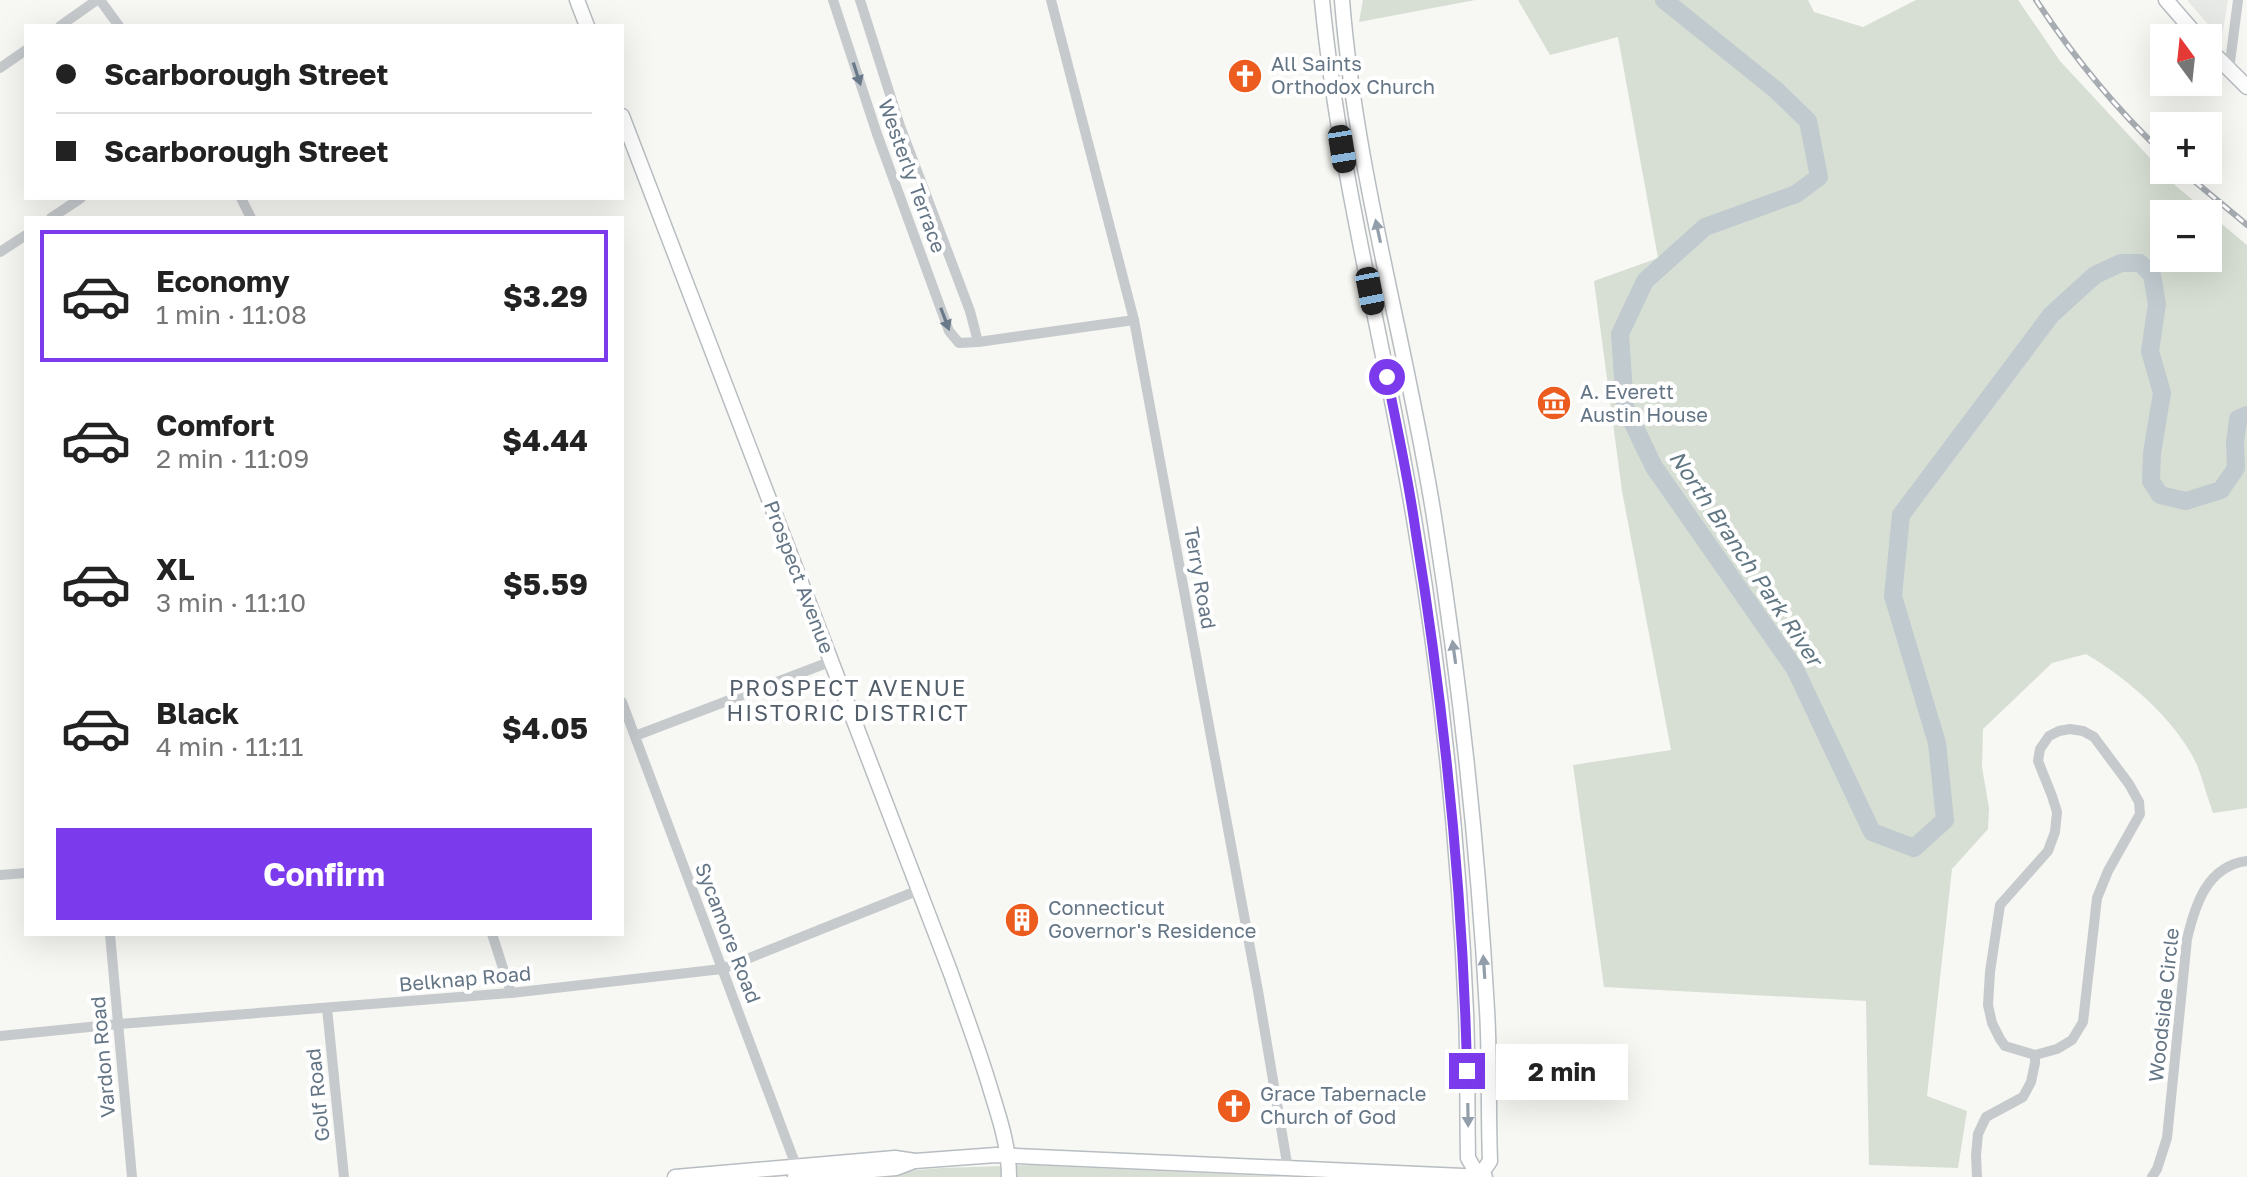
<!DOCTYPE html>
<html lang="en">
<head>
<meta charset="utf-8">
<style>
	:root { --surface:#fff; --page:#f2f2f2; --text:#222; --muted:#767676; --line:#e0e0e0; --accent:#7c3aed }
	body { margin:0; font-family:"Golos Text",sans-serif; background:var(--page); color:var(--text); height:100vh; display:flex; flex-direction:column; font-size:30px; white-space:nowrap }
	* { box-sizing:border-box; margin:0 }
	p { font-size:26px; color:var(--muted) }
	.icon { flex:none; width:44px; height:44px; fill:none; stroke:currentColor; stroke-width:2; stroke-linecap:round; stroke-linejoin:round }
	.map { position:relative; flex:1; overflow:hidden }
	.drawer { position:absolute; left:24px; top:216px; width:600px; height:720px; display:flex; flex-direction:column; background:var(--surface); border-radius:0px; box-shadow:0 8px 32px #0002 }
	.drawer>* { flex:none }
	.hud { position:absolute; left:24px; top:24px; width:600px; height:176px; border-radius:0px; box-shadow:0 8px 32px #0002; display:grid; align-content:center; height:176px; padding:0 32px; background:var(--surface) }
	.needle { width:52px; rotate:345deg }
	.buttons { position:absolute; left:2150px; top:24px; display:grid; gap:16px }
	.buttons a { display:grid; place-items:center; width:72px; height:72px; border-radius:0px; background:var(--surface); box-shadow:0 8px 32px #0002; font-size:40px }
	.end { position:absolute; width:36px; height:36px; margin:-18px; border:10px solid #7c3aed; background:#fff; box-shadow:0 0 0 4px #fff }
	.from { border-radius:50% }
	.bubble { position:absolute; height:56px; border-radius:0px; background:var(--surface); box-shadow:0 8px 32px #0002; font-size:26px; font-weight:700; line-height:56px; text-align:center }
	.car { position:absolute; width:24px; height:48px; margin:-24px -12px; border-radius:10px; box-shadow:0 0 6px 2px #0007; background:linear-gradient(#222 24%,#8ab4d8 0 40%,#222 0 76%,#8ab4d8 0 86%,#222 0) }
	.hud b { display:flex; align-items:center; gap:28px; height:76px; font-size:30px }
	.hud b+b { border-top:2px solid var(--line) }
	.hud i { width:20px; height:20px; background:var(--text) }
	ul { padding:14px 0 0; list-style:none }
	li { display:flex; align-items:center; gap:24px; height:132px; margin:0 16px 12px; padding:0 16px; border:4px solid transparent; border-radius:0px }
	li div { flex:1 }
	li b { display:block; font-size:30px }
	li em { font-style:normal; font-weight:700 }
	li.current { border-color:var(--accent) }
	li>.icon { width:72px; height:72px; stroke-width:1.5 }
	.action { display:flex; gap:16px; margin-top:auto; padding:16px 32px }
	.action a { flex:1; height:92px; border-radius:0px; background:var(--accent); color:#fff; font-size:32px; font-weight:700; line-height:92px; text-align:center }
	.map>svg:first-child { display:block }
	.built { fill:#e7e9e7 }
	.green { fill:#d7dfd4; fill-rule:evenodd }
	.lines { fill:none; stroke-linecap:round; stroke-linejoin:round }
	.river { stroke:#c0cacf; stroke-width:18 }
	.secondary-casing { stroke:#b8bdc2; stroke-width:17 }
	.minor { stroke:#c6cacd; stroke-width:10 }
	.secondary { stroke:#fff; stroke-width:14 }
	.rail-casing { stroke:#a6acb2; stroke-width:6 }
	.rail { stroke:#fff; stroke-width:3; stroke-dasharray:9; stroke-linecap:butt }
	.oneway { fill:#69798a }
	.oneway2 { fill:#929eaa }
	.route { stroke:#7c3aed; stroke-width:10 }
	.labels { text-anchor:middle; stroke-width:8; stroke-linejoin:round; paint-order:stroke }
	.poi-label { font-size:20px; fill:#647586; stroke:#fff; text-anchor:start }
	.street-label { font-size:20px; fill:#647586; stroke:#fff }
	.water-label { font-size:22px; font-style:italic; fill:#607783; stroke:#fff }
	.neighbourhood-label { font-size:22px; letter-spacing:2px; fill:#535e6b; stroke:#fff }
</style>
</head>
<body>
<div class="map">
<svg width="2247" height="1177" viewBox="0 0 2247 1177">
	<rect width="100%" height="100%" fill="#f7f7f3"/>
	<path class="built" d="M2187,0H2228L2222,37H2219Z"/>
	<g class="green">
		<path d="M1363,0H1475L1359,22Z"/>
		<path d="M1518,0H1808L1814,12L1863,27L1916,0H2018L2060,61L2177,187L2247,245V808L2213,813C2207,797 2203,780 2197,765C2177,721 2127,678 2086,654L2052,663L1983,729L1982,767L1989,808L1988,829L1952,869L1927,1096L1967,1111L1958,1168L1869,1165L1866,1001L1604,987L1573,765L1671,750L1622,491L1594,281L1658,258L1618,37L1550,55ZM2164,214H2208V258H2164Z"/>
		<path d="M1031,1165L1289,1177H834L941,1168Z"/>
	</g>
	<g class="lines">
		<path class="river" d="M1664,0L1776,90L1808,121L1819,177L1796,194L1705,227L1645,281L1620,334L1625,407L1654,467L1795,669L1872,832L1914,848L1945,820L1937,743L1893,596L1901,515L2051,315L2095,275L2121,263H2140L2152,275L2157,304L2150,351L2162,393L2152,453L2151,481L2160,495L2186,501L2221,490L2236,468L2235,443L2238,419L2247,415"/>
		<g class="secondary-casing">
			<g id="secondary">
				<path d="M577,0L587,26"/>
				<path d="M1322,0C1339,177 1386,349 1415,525C1442,685 1459,849 1466,1012C1468,1061 1467,1109 1468,1158L1479,1177"/>
				<path d="M1342,0C1356,177 1408,348 1435,523C1460,684 1478,847 1487,1010C1490,1060 1488,1110 1490,1161L1479,1177"/>
				<path d="M2166,0L2199,38"/>
				<path d="M2208,48L2247,87"/>
				<path d="M622,116L950,971C964,1011 979,1050 991,1091C1000,1120 1009,1147 1009,1177"/>
				<path d="M675,1177L895,1158L915,1161L996,1155L1485,1177"/>
				<path d="M795,1177L896,1168L914,1161"/>
			</g>
		</g>
		<g class="minor">
			<path d="M100,0L119,26"/>
			<path d="M833,0L877,134L949,331L959,343L978,342L1134,320"/>
			<path d="M860,0L900,126L970,311L978,342"/>
			<path d="M1051,0L1134,320L1258,991L1288,1169"/>
			<path d="M60,26L97,0"/>
			<path d="M0,68L26,50"/>
			<path d="M2229,70L2238,0"/>
			<path d="M241,198L251,218"/>
			<path d="M51,218L81,198"/>
			<path d="M0,252L26,235"/>
			<path d="M622,702L798,1171"/>
			<path d="M2070,729L2083,731L2094,737L2129,784L2139,802L2140,814L2108,871L2097,898L2083,1022L2072,1040L2057,1049L2035,1055L2005,1046L2000,1039L1992,1023L1988,1005L1990,972L2000,905L2048,851L2055,832L2057,812L2052,796L2038,761L2040,749L2049,736L2059,731Z"/>
			<path d="M635,736L832,661"/>
			<path d="M0,875L26,873"/>
			<path d="M110,934L132,1177"/>
			<path d="M492,934L511,993"/>
			<path d="M327,1008L344,1177"/>
			<path d="M0,1036L119,1024L511,993L722,969L919,890"/>
			<path d="M1977,1177L1976,1155L1978,1134L1986,1117L2023,1097L2031,1082L2035,1063V1055"/>
			<path d="M2152,1177L2157,1169L2167,1138L2187,939C2195,905 2207,866 2247,861"/>
		</g>
		<use href="#secondary" class="secondary"/>
		<g class="rail-casing">
			<g id="rail">
				<path d="M2036,0C2073,56 2115,108 2164,154"/>
				<path d="M2181,170L2247,225"/>
			</g>
		</g>
		<use href="#rail" class="rail"/>
	</g>
	<defs><path id="oneway-solid" d="M-6-.8H1V-3.2L6.5 0L1 3.2V.8H-6Z" transform="scale(2)"/></defs>
	<g class="oneway">
		<use href="#oneway-solid" transform="translate(857 74) rotate(72)"/>
		<use href="#oneway-solid" transform="translate(945 319) rotate(69)"/>
	</g>
	<g class="oneway2">
		<use href="#oneway-solid" transform="translate(1378 231) rotate(-102)"/>
		<use href="#oneway-solid" transform="translate(1454 652) rotate(-98)"/>
		<use href="#oneway-solid" transform="translate(1484 967) rotate(-94)"/>
		<use href="#oneway-solid" transform="translate(1468 1115) rotate(89)"/>
	</g>
	<g class="lines">
		<path class="route" d="M1387,377C1397,427 1408,477 1415,527C1444,707 1463,889 1467,1071"/>
	</g>
	<defs>
		<g id="church-disc" transform="scale(1.8)"><circle r="9.5" fill="#ec5c1f" stroke="#fff"/><path d="M-1.2-6h2.4v3.5h3.3v2.4h-3.3V6h-2.4V-.1h-3.3v-2.4h3.3Z" fill="#fff"/></g>
		<g id="museum-disc" transform="scale(1.8)"><circle r="9.5" fill="#ec5c1f" stroke="#fff"/><path d="M0-6L6-3V-2H-6V-3ZM-5-1h2V3h-2ZM-1-1h2V3h-2ZM3-1h2V3H3ZM-6 4H6V6H-6Z" fill="#fff"/></g>
		<g id="building-disc" transform="scale(1.8)"><circle r="9.5" fill="#ec5c1f" stroke="#fff"/><path d="M-4-6H4V6H1V3H-1V6H-4ZM-2.5-4.3h1.7v1.8h-1.7ZM.8-4.3h1.7v1.8H.8ZM-2.5-1h1.7V.8h-1.7ZM.8-1h1.7V.8H.8Z" fill="#fff"/></g>
	</defs>
	<g fill-rule="evenodd">
		<use href="#church-disc" x="1245" y="76"/>
		<use href="#museum-disc" x="1554" y="403"/>
		<use href="#building-disc" x="1022" y="920"/>
		<use href="#church-disc" x="1234" y="1106"/>
	</g>
	<g class="labels">
		<g class="poi-label">
			<text x="1271" y="71">All Saints<tspan x="1271" dy="23">Orthodox Church</tspan></text>
			<text x="1580" y="399">A. Everett<tspan x="1580" dy="23">Austin House</tspan></text>
			<text x="1048" y="915">Connecticut<tspan x="1048" dy="23">Governor's Residence</tspan></text>
			<text x="1260" y="1101">Grace Tabernacle<tspan x="1260" dy="23">Church of God</tspan></text>
		</g>
		<g class="street-label">
			<text transform="translate(912 176) rotate(70)" y="7">Westerly Terrace</text>
			<text transform="translate(799 577) rotate(69)" y="7">Prospect Avenue</text>
			<text transform="translate(1200 578) rotate(80)" y="7">Terry Road</text>
			<text transform="translate(728 933) rotate(69)" y="7">Sycamore Road</text>
			<text transform="translate(465 979) rotate(-5)" y="7">Belknap Road</text>
			<text transform="translate(2164 1005) rotate(-84)" y="7">Woodside Circle</text>
			<text transform="translate(103 1057) rotate(-95)" y="7">Vardon Road</text>
			<text transform="translate(318 1095) rotate(-96)" y="7">Golf Road</text>
		</g>
		<g class="water-label">
			<text transform="translate(1746 558) rotate(56)" y="8">North Branch Park River</text>
		</g>
		<g class="neighbourhood-label">
			<text x="848" y="696">PROSPECT AVENUE<tspan x="848" dy="25">HISTORIC DISTRICT</tspan></text>
		</g>
	</g>
</svg>
<div class="buttons">
<a><svg class="needle" viewBox="-14 -14 28 28"><path d="M0-13l5 13h-10z" fill="#e53935"/><path d="M0 13l5-13h-10z" fill="#767676"/></svg></a>
<a>+</a>
<a>−</a>
</div>
<i class="end from" style="left:1387px;top:377px"></i>
<i class="end" style="left:1467px;top:1071px"></i>
<div class="bubble" style="left:1496px;top:1044px;width:132px">2 min</div>
<i class="car" style="left:1342px;top:149px;rotate:171deg"></i>
<i class="car" style="left:1370px;top:291px;rotate:169deg"></i>
<div class="hud">
<b><i class="from"></i>Scarborough Street</b>
<b><i></i>Scarborough Street</b>
</div>
<section class="drawer">
<ul>
<li class="current"><svg class="icon" aria-label="car" viewBox="0 0 24 24"><path d="M5 17H2v-5l4-1 3-4h7l3 4 3 1v5h-3M9 17h6M6 11h13"/><circle cx="7" cy="17" r="2"/><circle cx="17" cy="17" r="2"/></svg><div><b>Economy</b><p>1 min · 11:08</p></div><em>$3.29</em></li>
<li><svg class="icon" aria-label="car" viewBox="0 0 24 24"><path d="M5 17H2v-5l4-1 3-4h7l3 4 3 1v5h-3M9 17h6M6 11h13"/><circle cx="7" cy="17" r="2"/><circle cx="17" cy="17" r="2"/></svg><div><b>Comfort</b><p>2 min · 11:09</p></div><em>$4.44</em></li>
<li><svg class="icon" aria-label="car" viewBox="0 0 24 24"><path d="M5 17H2v-5l4-1 3-4h7l3 4 3 1v5h-3M9 17h6M6 11h13"/><circle cx="7" cy="17" r="2"/><circle cx="17" cy="17" r="2"/></svg><div><b>XL</b><p>3 min · 11:10</p></div><em>$5.59</em></li>
<li><svg class="icon" aria-label="car" viewBox="0 0 24 24"><path d="M5 17H2v-5l4-1 3-4h7l3 4 3 1v5h-3M9 17h6M6 11h13"/><circle cx="7" cy="17" r="2"/><circle cx="17" cy="17" r="2"/></svg><div><b>Black</b><p>4 min · 11:11</p></div><em>$4.05</em></li>
</ul>
<div class="action"><a>Confirm</a></div>
</section>
</div>
</body>
</html>
